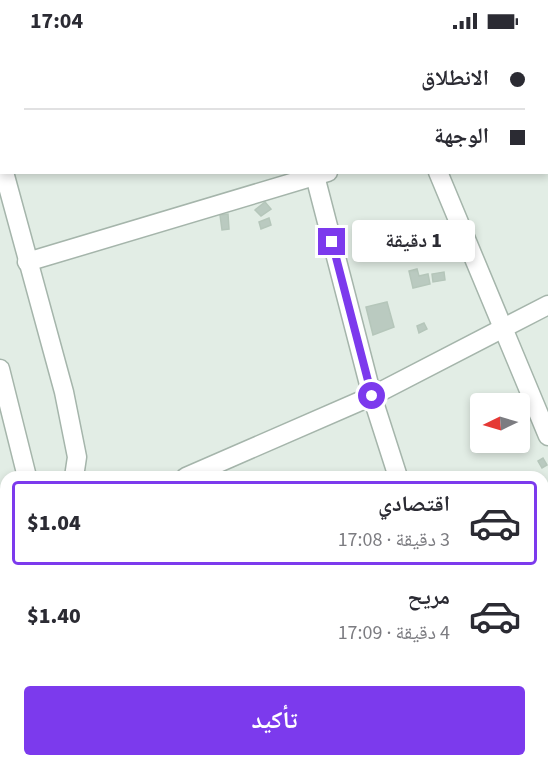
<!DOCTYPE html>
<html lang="ar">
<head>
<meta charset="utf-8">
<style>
	:root { --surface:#fff; --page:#f2f2f3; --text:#2b2b33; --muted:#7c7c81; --line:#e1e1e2; --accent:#7c3aed }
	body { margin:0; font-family:"Source Sans 3","Noto Naskh Arabic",sans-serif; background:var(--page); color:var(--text); direction:rtl; height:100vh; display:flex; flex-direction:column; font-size:22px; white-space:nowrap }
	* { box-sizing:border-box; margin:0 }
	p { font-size:20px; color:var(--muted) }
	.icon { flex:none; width:33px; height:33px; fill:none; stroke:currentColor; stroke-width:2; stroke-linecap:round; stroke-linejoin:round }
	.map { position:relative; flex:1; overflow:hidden; direction:ltr }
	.sheet { position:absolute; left:0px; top:429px; width:549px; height:296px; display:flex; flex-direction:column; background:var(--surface); border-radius:18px 18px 0 0; box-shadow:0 3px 9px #0003; direction:rtl }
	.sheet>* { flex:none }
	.hud { position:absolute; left:0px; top:0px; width:549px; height:132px; box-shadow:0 3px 9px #0003; direction:rtl; display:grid; align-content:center; height:132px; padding:0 24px; background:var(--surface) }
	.needle { width:39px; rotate:265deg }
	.fabs { position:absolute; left:470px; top:351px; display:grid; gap:12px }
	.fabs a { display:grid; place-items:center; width:60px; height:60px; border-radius:6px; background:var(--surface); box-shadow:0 3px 9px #0003; font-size:30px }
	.end { position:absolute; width:27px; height:27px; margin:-14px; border:8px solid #7c3aed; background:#fff; box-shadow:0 0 0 3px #fff }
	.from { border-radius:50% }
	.bubble { position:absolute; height:42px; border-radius:6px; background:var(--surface); box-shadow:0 3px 9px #0003; font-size:20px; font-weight:800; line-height:42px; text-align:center; direction:rtl }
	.hud b { display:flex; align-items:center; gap:21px; height:57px; font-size:22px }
	.hud b+b { border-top:2px solid var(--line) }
	.hud i { width:15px; height:15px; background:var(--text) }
	ul { padding:10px 0 0; list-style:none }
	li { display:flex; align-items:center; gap:18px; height:84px; margin:0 12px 9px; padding:0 12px; border:3px solid transparent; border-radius:6px }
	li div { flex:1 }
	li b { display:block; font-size:22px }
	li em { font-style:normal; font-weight:800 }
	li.current { border-color:var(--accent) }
	li>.icon { width:54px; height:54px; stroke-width:1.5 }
	.button { display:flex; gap:12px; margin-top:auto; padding:12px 24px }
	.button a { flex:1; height:69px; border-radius:6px; background:var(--accent); color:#fff; font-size:24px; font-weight:800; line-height:69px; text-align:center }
	.status { display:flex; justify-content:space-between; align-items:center; height:42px; padding:0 30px; background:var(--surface); direction:ltr }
	.status svg { height:16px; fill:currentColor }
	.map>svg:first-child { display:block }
	.building { fill:#bacac0; stroke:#b5c6ba; stroke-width:1.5 }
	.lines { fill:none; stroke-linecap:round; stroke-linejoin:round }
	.minor-casing { stroke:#a5b5ab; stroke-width:21 }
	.minor { stroke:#fff; stroke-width:18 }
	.route { stroke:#7c3aed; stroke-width:8 }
</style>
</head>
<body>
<div class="status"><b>17:04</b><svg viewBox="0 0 49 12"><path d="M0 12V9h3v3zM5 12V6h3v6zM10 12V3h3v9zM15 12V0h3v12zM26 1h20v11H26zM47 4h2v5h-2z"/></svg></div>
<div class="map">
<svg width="548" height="724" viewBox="0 0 548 724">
	<rect width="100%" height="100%" fill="#e2ede5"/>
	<g class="building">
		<path d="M265,160L271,167L261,174L255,168Z"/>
		<path d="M228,172L229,187L222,188L220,173Z"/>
		<path d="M269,176L271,183L261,187L259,180Z"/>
		<path d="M416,199L422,213L415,216L406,204Z"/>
		<path d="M417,227L419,234L428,232L430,242L413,246L409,229Z"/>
		<path d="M444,230L445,238L433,240L432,232Z"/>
		<path d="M387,260L394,285L373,293L366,265Z"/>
		<path d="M424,281L427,287L419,291L417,284Z"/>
		<path d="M543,416L547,423L542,426L538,419Z"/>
		<path d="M365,718H381L382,724H344Z"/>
		<path d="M446,718H454L456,723L449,724Z"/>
	</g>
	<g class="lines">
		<g class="minor-casing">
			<g id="minor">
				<path d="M279,0V2"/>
				<path d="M381,0L382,2"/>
				<path d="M540,0V2"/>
				<path d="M548,14V15"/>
				<path d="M0,115L2,121"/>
				<path d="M4,130L64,350L77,415L74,435"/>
				<path d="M314,130L372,354L398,435"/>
				<path d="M438,130L548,394"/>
				<path d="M27,220L328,130"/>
				<path d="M0,327L27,435"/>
				<path d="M186,435L372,354L548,263"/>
				<path d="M543,607H548"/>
				<path d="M98,718L100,724"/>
				<path d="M150,718L151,724"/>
				<path d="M268,718L270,724"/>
				<path d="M384,718L385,724"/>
				<path d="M485,718L487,724"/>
			</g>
		</g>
		<use href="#minor" class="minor"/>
	</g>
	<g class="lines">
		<path class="route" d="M332,200L372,354"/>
	</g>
</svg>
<div class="fabs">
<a><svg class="needle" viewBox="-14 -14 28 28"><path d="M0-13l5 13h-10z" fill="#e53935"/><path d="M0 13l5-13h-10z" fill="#7c7c81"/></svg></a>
</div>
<i class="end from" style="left:372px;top:354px"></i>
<i class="end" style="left:332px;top:200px"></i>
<div class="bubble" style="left:352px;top:178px;width:123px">1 دقيقة</div>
<div class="hud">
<b><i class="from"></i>الانطلاق</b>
<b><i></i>الوجهة</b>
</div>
<section class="sheet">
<ul>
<li class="current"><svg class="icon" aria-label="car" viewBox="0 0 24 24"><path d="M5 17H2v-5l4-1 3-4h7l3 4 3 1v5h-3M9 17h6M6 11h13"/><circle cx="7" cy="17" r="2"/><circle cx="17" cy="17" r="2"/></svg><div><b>اقتصادي</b><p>3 دقيقة · 17:08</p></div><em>$1.04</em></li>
<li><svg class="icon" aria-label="car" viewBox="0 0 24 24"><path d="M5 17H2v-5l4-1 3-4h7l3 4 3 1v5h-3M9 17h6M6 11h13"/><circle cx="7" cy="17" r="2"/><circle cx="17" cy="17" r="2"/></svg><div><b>مريح</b><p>4 دقيقة · 17:09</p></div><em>$1.40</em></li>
</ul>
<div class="button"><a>تأكيد</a></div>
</section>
</div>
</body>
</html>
